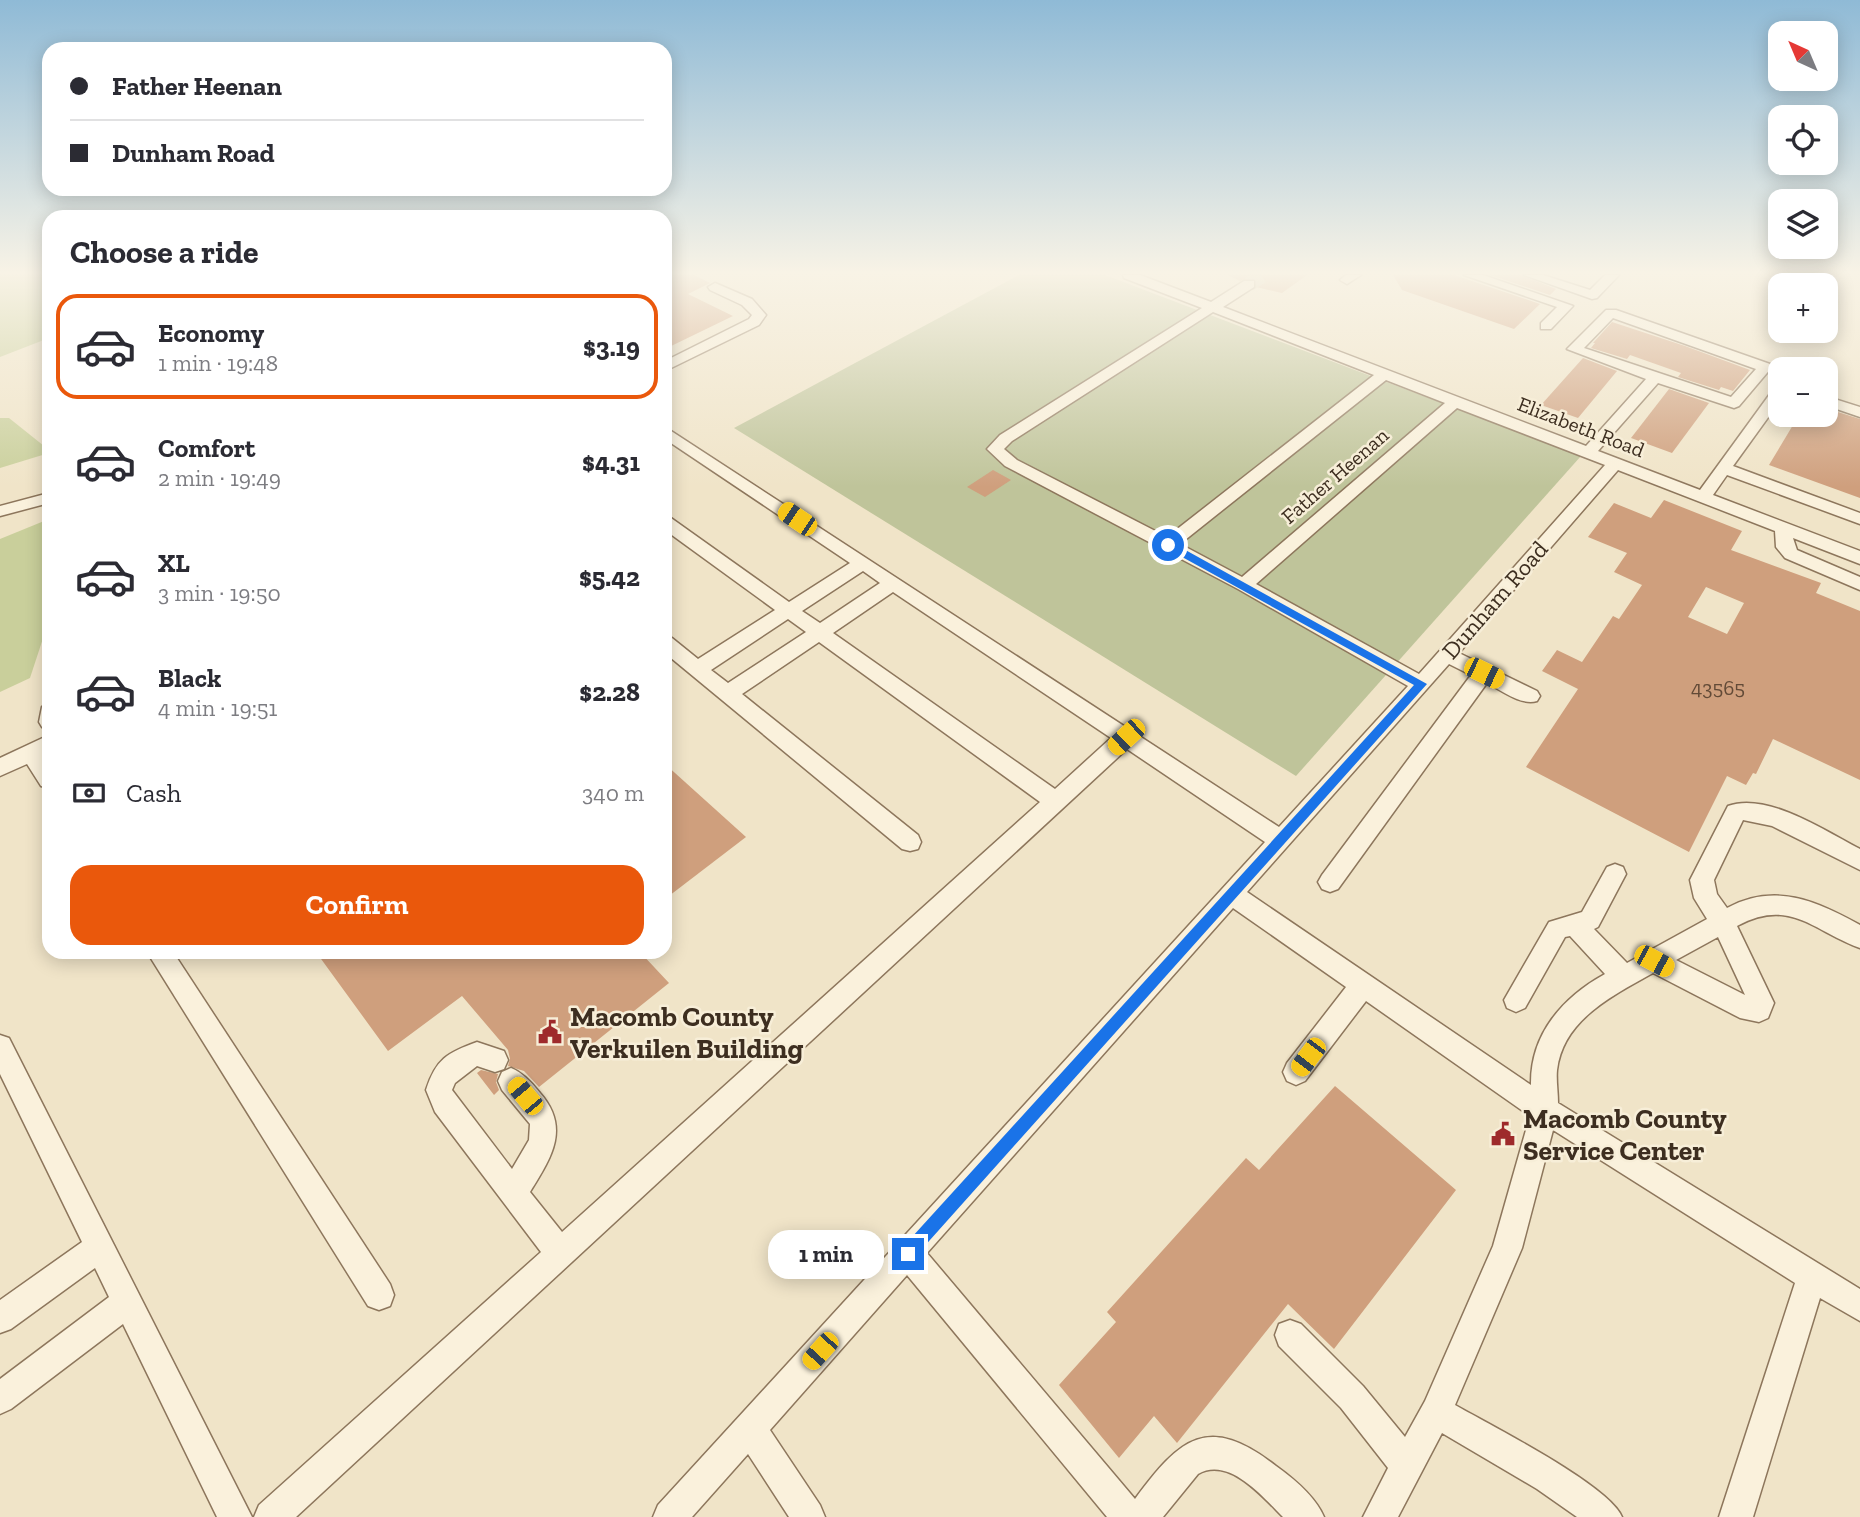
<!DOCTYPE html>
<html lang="en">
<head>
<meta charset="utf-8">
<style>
	:root { --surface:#fff; --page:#f7f7f7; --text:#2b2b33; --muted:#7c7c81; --line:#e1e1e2; --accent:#ea580c }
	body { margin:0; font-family:"Zilla Slab",serif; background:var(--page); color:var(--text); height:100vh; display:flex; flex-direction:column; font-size:26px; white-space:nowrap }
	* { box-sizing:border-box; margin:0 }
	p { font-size:23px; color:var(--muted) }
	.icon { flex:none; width:38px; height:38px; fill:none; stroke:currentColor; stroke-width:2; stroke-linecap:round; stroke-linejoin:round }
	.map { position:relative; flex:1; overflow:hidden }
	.sheet { position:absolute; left:42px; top:210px; width:630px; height:749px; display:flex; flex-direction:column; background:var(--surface); border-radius:21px; box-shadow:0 4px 18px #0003 }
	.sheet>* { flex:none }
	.hud { position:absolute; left:42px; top:42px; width:630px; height:154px; border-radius:21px; box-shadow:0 4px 18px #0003; display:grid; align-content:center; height:154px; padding:0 28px; background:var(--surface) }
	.needle { width:46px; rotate:316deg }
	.tools { position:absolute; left:1768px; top:21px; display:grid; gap:14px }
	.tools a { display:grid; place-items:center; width:70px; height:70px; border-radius:14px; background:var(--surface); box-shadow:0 4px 18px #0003; font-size:35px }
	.end { position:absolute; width:32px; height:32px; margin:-16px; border:9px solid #1a73e8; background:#fff; box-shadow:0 0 0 4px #fff }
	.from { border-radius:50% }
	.bubble { position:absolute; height:49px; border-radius:21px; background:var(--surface); box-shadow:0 4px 18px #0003; font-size:23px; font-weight:700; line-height:49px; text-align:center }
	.car { position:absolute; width:21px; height:42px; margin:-21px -10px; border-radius:9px; box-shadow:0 0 5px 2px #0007; background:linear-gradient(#f5c518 24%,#345 0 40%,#f5c518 0 76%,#345 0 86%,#f5c518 0) }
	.hud b { display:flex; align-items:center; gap:24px; height:66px; font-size:26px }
	.hud b+b { border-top:2px solid var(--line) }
	.hud i { width:18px; height:18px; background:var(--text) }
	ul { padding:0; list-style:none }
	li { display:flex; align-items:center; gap:21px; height:105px; margin:0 14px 10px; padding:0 14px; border:4px solid transparent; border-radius:21px }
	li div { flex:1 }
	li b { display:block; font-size:26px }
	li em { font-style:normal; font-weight:700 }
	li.current { border-color:var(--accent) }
	li>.icon { width:63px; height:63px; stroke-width:1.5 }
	h2 { padding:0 28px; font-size:32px; line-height:84px }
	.pay { display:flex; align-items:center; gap:18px; height:77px; padding:0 28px; font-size:26px }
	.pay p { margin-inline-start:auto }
	.action { display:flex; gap:14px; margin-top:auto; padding:14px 28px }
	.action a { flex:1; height:80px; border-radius:21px; background:var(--accent); color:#fff; font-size:28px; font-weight:700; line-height:80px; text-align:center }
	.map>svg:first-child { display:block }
	.green { fill:#c9cf9b }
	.cemetery { fill:#bfc49a }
	.building { fill:#cf9f7d; fill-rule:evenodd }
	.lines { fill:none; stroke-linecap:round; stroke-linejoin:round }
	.minor-tunnel { stroke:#ccc0a6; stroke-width:15; stroke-dasharray:15 7; stroke-linecap:butt }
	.minor-casing { stroke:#8d765c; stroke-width:3 }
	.minor { fill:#faf1dc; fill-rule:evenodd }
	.route { fill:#1a73e8 }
	.labels { text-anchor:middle; stroke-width:5; stroke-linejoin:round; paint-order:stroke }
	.far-street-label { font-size:21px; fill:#3d2e20; stroke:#f7eed8 }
	.number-label { font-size:21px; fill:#624a37 }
	.street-label { font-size:24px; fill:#3d2e20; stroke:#f7eed8 }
	.near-poi-label { font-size:28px; font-weight:bold; fill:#3d2e20; stroke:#f7eed8; text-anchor:start }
</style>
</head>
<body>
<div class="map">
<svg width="1860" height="1517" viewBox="0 0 1860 1517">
	<rect width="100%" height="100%" fill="#f0e4c8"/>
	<g class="green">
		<path d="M0,275H49V338L0,357Z"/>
		<path d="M0,418H9L49,450V453L0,468Z"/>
		<path d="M49,519V620L30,678L0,692V539Z"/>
	</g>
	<path class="cemetery" d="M1019,275H1105L1581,456L1296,776L734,428Z"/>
	<g class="building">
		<path d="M665,275H694L710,283L688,294L733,316L665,349Z"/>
		<path d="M1228,275H1307L1282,293L1256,287L1254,278L1240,281Z"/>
		<path d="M1393,275H1454L1540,304L1514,329L1402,290Z"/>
		<path d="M1490,275H1521L1556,289L1550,295Z"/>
		<path d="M1612,322L1685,346L1750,370L1733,391L1721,387L1719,390L1678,377L1681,373L1630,355L1627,359L1591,348L1595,343H1593Z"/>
		<path d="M1583,358L1617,371L1578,418L1541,405Z"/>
		<path d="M1669,389L1709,403L1672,453L1631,438Z"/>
		<path d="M1825,408L1860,419V498L1769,465L1799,415H1825Z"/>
		<path d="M993,470L1011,480L985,497L967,487Z"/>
		<path d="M1664,500L1742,531L1731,550L1821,583L1816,593L1860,611V780L1773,739L1756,774L1753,773L1746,785L1727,776L1689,852L1526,767L1578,689L1542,671L1557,650L1582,662L1613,616L1619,619L1642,585L1614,572L1627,553L1588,537L1614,503L1651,518ZM1706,587L1744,603L1727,634L1688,617Z"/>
		<path d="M665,764L746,837L665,899Z"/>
		<path d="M316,952H640L669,983L539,1087L524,1071L508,1066L510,1059L508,1050L462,996L388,1051Z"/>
		<path d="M481,1070L498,1074L496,1082L499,1090L494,1095L477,1073Z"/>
		<path d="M1335,1086L1456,1190L1334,1349L1288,1304L1177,1443L1154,1416L1119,1458L1059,1385L1116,1322L1107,1312L1246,1158L1259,1170Z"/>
	</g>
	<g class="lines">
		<path class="minor-tunnel" d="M1249,284L1263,275"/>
		<g class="minor-casing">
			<g id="minor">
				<path d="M1123,275H1140L1211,302L1244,281H1254V287L1223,307L1586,446L1646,379L1567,349L1606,310H1616L1770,364L1772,367L1739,406L1734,408L1658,383L1598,451L1700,490L1775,387L1780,386V401L1733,466L1860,513V524L1727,475L1713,495L1860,551V564L1793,538L1797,550L1860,577V590L1785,558L1776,547L1775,531L1618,470L1459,653L1537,691L1540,696L1537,701C1521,706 1501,690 1487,683L1338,889L1330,892L1322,889L1318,882L1322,875L1471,675L1449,664L1247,892L1531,1085C1530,1034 1563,997 1605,974L1570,936L1565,937L1525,1008L1516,1012L1507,1008L1504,1000L1549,922L1582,912L1607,867L1615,864L1623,867L1626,874L1598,927L1594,929L1627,963L1707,919L1694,898L1690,880L1728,806C1768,792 1825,831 1860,849V870L1772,826L1743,820L1714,880L1717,894L1727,908C1775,882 1816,901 1860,925V948C1813,931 1790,897 1737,926L1774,1003L1768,1018L1759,1022L1740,1018L1653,973C1614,995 1563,1019 1557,1070C1556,1080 1558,1092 1558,1103L1860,1289V1321L1820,1298L1753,1517H1719L1795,1283L1553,1130L1522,1248L1455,1405C1490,1425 1609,1485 1622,1517H1577L1537,1489L1442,1433L1398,1517H1363L1388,1468L1341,1408L1279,1346L1275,1335L1279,1324L1290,1320L1301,1324L1363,1386L1405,1437L1425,1401L1493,1246L1530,1116L1366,1001L1305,1081L1296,1085L1287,1081L1283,1072L1287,1063L1346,987L1233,908L927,1253L1135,1499C1180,1438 1208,1413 1276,1466C1294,1479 1315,1496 1324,1517H1283C1263,1497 1229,1456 1198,1474L1163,1517H1107L907,1275L770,1430L820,1505L825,1517H789L748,1454L692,1517H653L658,1505L1265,842L1127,749L296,1517H254L259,1505L541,1252L435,1112L426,1090C436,1059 447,1053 477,1042L504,1051L508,1060L504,1069L495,1072L477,1066L455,1083L452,1090L512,1169L529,1140L530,1124L502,1090L498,1081L502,1072L511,1068C523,1073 532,1083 540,1093C571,1128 551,1158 530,1192L562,1232L1040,802L819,642L742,694L918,835L921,842L918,849L910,851L902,849L665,653V636L672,638L698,659L775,610L665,530V517L671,518L789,602L850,563L665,439V427L1279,827L1408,686L1238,589L1005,466L987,449L1000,435L1202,308L1124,278ZM1213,312L1374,375L1167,537L1017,460L1004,449L1012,441ZM1613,318L1756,369L1731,397L1584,348ZM1386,380L1445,403L1242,577L1180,544ZM1457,408L1605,465L1419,674L1256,584ZM863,571L880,583L820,623L802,611ZM893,592L1111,738L1055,789L833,633ZM788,619L806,632L728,683L711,670ZM1718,937L1745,995L1676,960Z"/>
				<path d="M1346,275H1361L1347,284L1340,280Z"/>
				<path d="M1464,275H1483L1573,306L1551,329H1541V323L1557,307Z"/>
				<path d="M1524,275H1543L1590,290L1605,275H1619L1597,298L1592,299Z"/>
				<path d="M715,283L752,299L766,315L759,325L665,371V361L749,319L752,315L742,305L710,290L708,287Z"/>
				<path d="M1825,396L1860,407V417L1825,405Z"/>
				<path d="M49,493V503L0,516V506Z"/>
				<path d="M49,704V730L42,727L39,722L42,707Z"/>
				<path d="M49,735V752L44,755L49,763V788L41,786L27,764L0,776V758Z"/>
				<path d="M147,952H173L390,1284L394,1295L390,1306L379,1310L368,1306Z"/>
				<path d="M0,1035L9,1038L252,1517H217L123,1324L11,1409L0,1414V1379L109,1297L95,1268L11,1329L0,1333V1300L82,1242L0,1074Z"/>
			</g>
		</g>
		<use href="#minor" class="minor"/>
	</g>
	<linearGradient id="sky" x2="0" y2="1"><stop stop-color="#8fbad6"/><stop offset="0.56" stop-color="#f8f3e6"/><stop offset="1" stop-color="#f8f3e6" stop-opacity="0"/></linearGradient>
	<rect width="1860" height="487" fill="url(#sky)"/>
	<path class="route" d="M1164,542H1171L1427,684L913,1259L908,1262L902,1259L900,1254L902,1248L1414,685L1164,547Z"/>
	<defs>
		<g id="civic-bare" transform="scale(1.89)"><path d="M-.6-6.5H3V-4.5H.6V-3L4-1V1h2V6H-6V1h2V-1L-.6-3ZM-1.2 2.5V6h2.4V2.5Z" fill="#9e2a2b" stroke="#f7eed8" stroke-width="2.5" paint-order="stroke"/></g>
	</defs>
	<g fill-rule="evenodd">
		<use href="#civic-bare" x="550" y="1032"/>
		<use href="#civic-bare" x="1503" y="1134"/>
	</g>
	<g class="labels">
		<g class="far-street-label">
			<text transform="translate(1581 427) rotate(21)" y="7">Elizabeth Road</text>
			<text transform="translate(1335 476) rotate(-41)" y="7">Father Heenan</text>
		</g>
		<g class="number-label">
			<text x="1718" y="695">43565</text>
		</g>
		<g class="street-label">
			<text transform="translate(1495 600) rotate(-49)" y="8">Dunham Road</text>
		</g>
		<g class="near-poi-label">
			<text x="570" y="1026">Macomb County<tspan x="570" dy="32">Verkuilen Building</tspan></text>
			<text x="1523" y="1128">Macomb County<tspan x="1523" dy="32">Service Center</tspan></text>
		</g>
	</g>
</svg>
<div class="tools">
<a><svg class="needle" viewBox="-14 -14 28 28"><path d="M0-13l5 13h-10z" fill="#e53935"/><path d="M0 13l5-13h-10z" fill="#7c7c81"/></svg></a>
<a><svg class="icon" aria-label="locate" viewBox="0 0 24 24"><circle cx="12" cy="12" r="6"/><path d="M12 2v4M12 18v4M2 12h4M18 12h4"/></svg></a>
<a><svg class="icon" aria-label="layers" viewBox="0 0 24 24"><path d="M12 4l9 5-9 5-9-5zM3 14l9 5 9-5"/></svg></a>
<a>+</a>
<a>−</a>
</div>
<i class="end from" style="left:1168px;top:545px"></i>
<i class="end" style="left:908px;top:1254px"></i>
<div class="bubble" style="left:768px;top:1230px;width:116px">1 min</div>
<i class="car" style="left:797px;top:519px;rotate:304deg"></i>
<i class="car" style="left:1484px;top:673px;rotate:116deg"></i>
<i class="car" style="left:1126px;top:737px;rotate:227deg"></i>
<i class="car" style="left:1654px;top:961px;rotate:118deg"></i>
<i class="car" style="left:1308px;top:1057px;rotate:217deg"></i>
<i class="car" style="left:525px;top:1096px;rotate:320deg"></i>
<i class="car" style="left:820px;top:1351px;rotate:222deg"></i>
<div class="hud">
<b><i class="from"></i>Father Heenan</b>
<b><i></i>Dunham Road</b>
</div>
<section class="sheet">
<h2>Choose a ride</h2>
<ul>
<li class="current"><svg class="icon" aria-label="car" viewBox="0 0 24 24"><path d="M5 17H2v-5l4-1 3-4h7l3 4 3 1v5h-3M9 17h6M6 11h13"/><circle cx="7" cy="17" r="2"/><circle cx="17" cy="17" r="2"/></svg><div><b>Economy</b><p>1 min · 19:48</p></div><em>$3.19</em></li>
<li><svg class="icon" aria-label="car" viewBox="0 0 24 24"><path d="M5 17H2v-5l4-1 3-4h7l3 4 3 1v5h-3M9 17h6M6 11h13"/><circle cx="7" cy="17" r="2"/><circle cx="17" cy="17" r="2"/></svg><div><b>Comfort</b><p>2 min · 19:49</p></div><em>$4.31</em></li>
<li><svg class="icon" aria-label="car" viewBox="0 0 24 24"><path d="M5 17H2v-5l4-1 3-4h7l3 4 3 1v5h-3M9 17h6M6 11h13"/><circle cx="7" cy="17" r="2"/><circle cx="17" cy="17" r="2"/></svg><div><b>XL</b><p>3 min · 19:50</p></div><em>$5.42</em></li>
<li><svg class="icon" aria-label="car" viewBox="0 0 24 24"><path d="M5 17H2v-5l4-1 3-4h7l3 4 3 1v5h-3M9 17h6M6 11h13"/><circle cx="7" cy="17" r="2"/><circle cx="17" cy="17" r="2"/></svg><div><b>Black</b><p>4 min · 19:51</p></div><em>$2.28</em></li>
</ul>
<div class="pay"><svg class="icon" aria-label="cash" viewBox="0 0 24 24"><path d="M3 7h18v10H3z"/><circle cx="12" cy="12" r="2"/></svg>Cash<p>340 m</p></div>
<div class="action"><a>Confirm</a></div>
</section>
</div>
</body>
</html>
